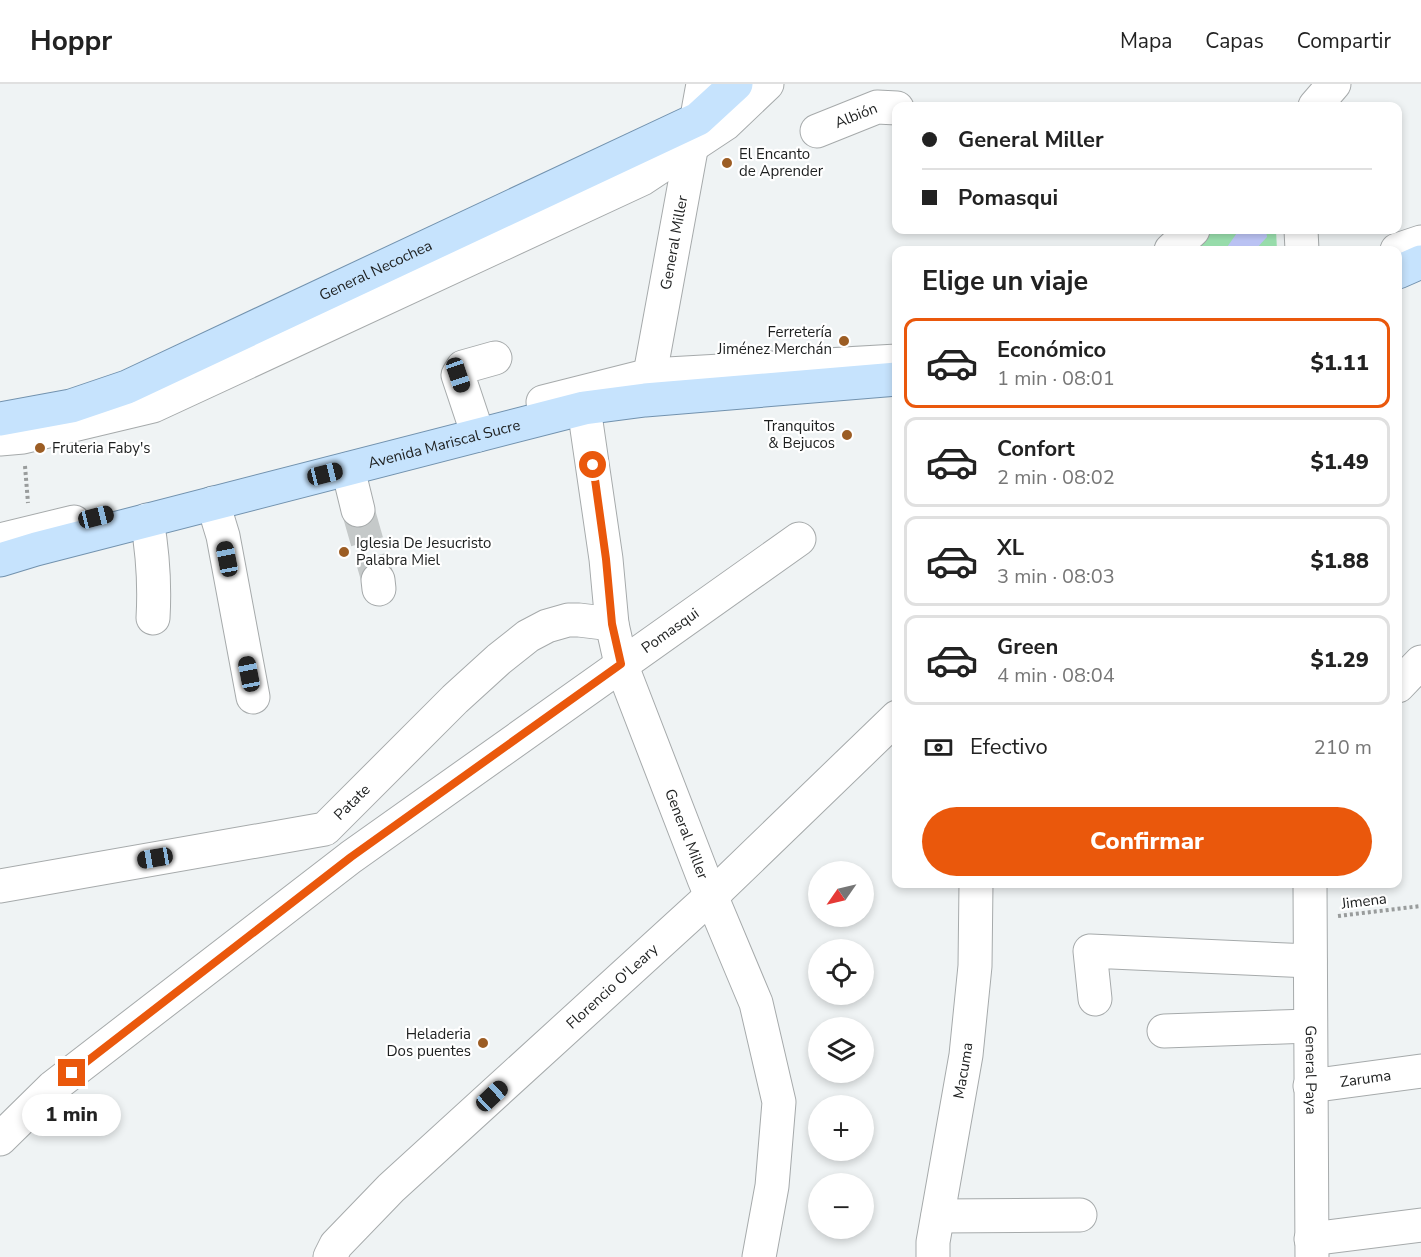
<!DOCTYPE html>
<html lang="es">
<head>
<meta charset="utf-8">
<style>
	:root { --surface:#fff; --page:#f2f2f2; --text:#222; --muted:#767676; --line:#e0e0e0; --accent:#ea580c }
	body { margin:0; font-family:"Nunito Sans",sans-serif; background:var(--page); color:var(--text); height:100vh; display:flex; flex-direction:column; font-size:22px; white-space:nowrap }
	* { box-sizing:border-box; margin:0 }
	p { font-size:20px; color:var(--muted) }
	.icon { flex:none; width:33px; height:33px; fill:none; stroke:currentColor; stroke-width:2; stroke-linecap:round; stroke-linejoin:round }
	.map { position:relative; flex:1; overflow:hidden }
	.side { position:absolute; left:892px; top:162px; width:510px; height:642px; display:flex; flex-direction:column; background:var(--surface); border-radius:12px; box-shadow:0 3px 9px #0003 }
	.side>* { flex:none }
	.hud { position:absolute; left:892px; top:18px; width:510px; height:132px; border-radius:12px; box-shadow:0 3px 9px #0003; display:grid; align-content:center; height:132px; padding:0 30px; background:var(--surface) }
	.needle { width:39px; rotate:236deg }
	.tools { position:absolute; left:808px; top:777px; display:grid; gap:12px }
	.tools a { display:grid; place-items:center; width:66px; height:66px; border-radius:50%; background:var(--surface); box-shadow:0 3px 9px #0003; font-size:30px }
	.end { position:absolute; width:27px; height:27px; margin:-14px; border:8px solid #ea580c; background:#fff; box-shadow:0 0 0 3px #fff }
	.from { border-radius:50% }
	.bubble { position:absolute; height:42px; border-radius:21px; background:var(--surface); box-shadow:0 3px 9px #0003; font-size:20px; font-weight:800; line-height:42px; text-align:center }
	.car { position:absolute; width:18px; height:36px; margin:-18px -9px; border-radius:8px; box-shadow:0 0 4px 2px #0007; background:linear-gradient(#222 24%,#8ab4d8 0 40%,#222 0 76%,#8ab4d8 0 86%,#222 0) }
	.hud b { display:flex; align-items:center; gap:21px; height:57px; font-size:22px }
	.hud b+b { border-top:2px solid var(--line) }
	.hud i { width:15px; height:15px; background:var(--text) }
	ul { padding:0; list-style:none }
	li { display:flex; align-items:center; gap:18px; height:90px; margin:0 12px 9px; padding:0 18px; border:3px solid var(--line); border-radius:12px }
	li div { flex:1 }
	li b { display:block; font-size:22px }
	li em { font-style:normal; font-weight:800 }
	li.current { border-color:var(--accent) }
	li>.icon { width:54px; height:54px; stroke-width:1.5 }
	h2 { padding:0 30px; font-size:27px; line-height:72px }
	.pay { display:flex; align-items:center; gap:15px; height:66px; padding:0 30px; font-size:22px }
	.pay p { margin-inline-start:auto }
	.cta { display:flex; gap:12px; margin-top:auto; padding:12px 30px }
	.cta a { flex:1; height:69px; border-radius:36px; background:var(--accent); color:#fff; font-size:24px; font-weight:800; line-height:69px; text-align:center }
	header { display:flex; align-items:center; gap:36px; box-sizing:border-box; height:84px; padding:0 30px; background:var(--surface); border-bottom:2px solid var(--line) }
	header strong { font-size:28px }
	nav { display:flex; gap:33px; margin-inline-start:auto; font-size:21px }
	.map>svg:first-child { display:block }
	.green { fill:#9de4b1 }
	.water { fill:#c1c9fb }
	.lines { fill:none; stroke-linecap:round; stroke-linejoin:round }
	.minor-tunnel { stroke:#c5c9c9; stroke-width:33; stroke-dasharray:33 16; stroke-linecap:butt }
	.minor-casing { stroke:#a6aaab; stroke-width:35 }
	.major-casing { stroke:#7292ae; stroke-width:35 }
	.path { stroke:#999c9c; stroke-width:4; stroke-dasharray:3 3; stroke-linecap:butt }
	.minor { stroke:#fff; stroke-width:33 }
	.major { stroke:#c6e3fd; stroke-width:33 }
	.route { stroke:#ea580c; stroke-width:8 }
	.poi-dot { fill:#9c5d24; stroke:#fff; stroke-width:2 }
	.labels { text-anchor:middle; stroke-width:4.5; stroke-linejoin:round; paint-order:stroke }
	.street-label { font-size:15px; fill:#1d1f1f; stroke:#fff }
	.poi-label { font-size:15px; fill:#1d1f1f; stroke:#fff; text-anchor:start }
</style>
</head>
<body>
<header>
<strong>Hoppr</strong>
<nav><a>Mapa</a><a>Capas</a><a>Compartir</a></nav>
</header>
<div class="map">
<svg width="1421" height="1173" viewBox="0 0 1421 1173">
	<rect width="100%" height="100%" fill="#eff3f4"/>
	<path class="green" d="M1213,146H1276L1277,166H1191Z"/>
	<path class="water" d="M1239,146H1266L1267,153L1255,166H1225Z"/>
	<g class="lines">
		<path class="minor-tunnel" d="M358,426L378,496"/>
		<g class="minor-casing">
			<g id="minor">
				<path d="M1315,22L1334,0"/>
				<path id="s1" d="M817,47L877,23L897,24"/>
				<path d="M1301,146L1302,166"/>
				<path d="M1171,166L1193,146"/>
				<path d="M1397,166L1421,158"/>
				<path id="s2" d="M646,312L703,0"/>
				<path d="M543,318L650,291L897,277"/>
				<path id="s3" d="M584,324L606,475L612,540L621,580L704,795L756,919L779,1018L772,1102L759,1173"/>
				<path d="M478,351L458,291L463,283L495,274"/>
				<path d="M0,355L23,353L153,322L642,95L725,40L767,0"/>
				<path d="M348,385L358,426"/>
				<path d="M213,419L223,452L253,613"/>
				<path d="M147,436C153,470 155,500 153,534"/>
				<path d="M0,456L74,438"/>
				<path d="M378,496L379,505"/>
				<path d="M1398,602L1421,578"/>
				<path id="s4" d="M1310,800L1312,1173"/>
				<path id="s5" d="M0,802L325,745L455,615L499,575L528,552L547,542L568,536H579L612,540"/>
				<path d="M1095,915L1090,867L1310,877"/>
				<path d="M1164,947L1310,942"/>
				<path id="s6" d="M1310,1002L1421,987"/>
				<path id="s7" d="M0,1055L53,1003L351,773L799,455"/>
				<path d="M938,1132L1080,1131"/>
				<path d="M1311,1155L1421,1141"/>
				<path id="s8" d="M330,1173L336,1161L391,1104L721,803L897,633"/>
				<path id="s9" d="M933,1173V1158L966,971L975,882L976,800"/>
			</g>
		</g>
		<g class="major-casing">
			<g id="major">
				<path d="M1398,188L1421,178"/>
				<path id="s10" d="M0,335L71,322L127,303L698,35L736,0"/>
				<path id="s11" d="M0,476L36,465L584,324L645,316L897,295"/>
			</g>
		</g>
		<g class="path">
			<path d="M25,382L28,419"/>
			<path d="M1338,832L1421,822"/>
		</g>
		<use href="#minor" class="minor"/>
		<use href="#major" class="major"/>
	</g>
	<g class="lines">
		<path class="route" d="M72,989L351,773L621,580L612,540L606,475L593,381"/>
	</g>
	<g class="poi-dot">
		<circle cx="727" cy="79" r="6"/>
		<circle cx="844" cy="257" r="6"/>
		<circle cx="847" cy="351" r="6"/>
		<circle cx="40" cy="364" r="6"/>
		<circle cx="344" cy="468" r="6"/>
		<circle cx="483" cy="959" r="6"/>
	</g>
	<g class="labels">
		<g class="street-label">
			<text dy="5" stroke="none"><textPath href="#s1" startOffset="42">Albión</textPath></text>
			<text dy="5" stroke="none"><textPath href="#s2" startOffset="156">General Miller</textPath></text>
			<text dy="5" stroke="none"><textPath href="#s10" startOffset="406">General Necochea</textPath></text>
			<text dy="5" stroke="none"><textPath href="#s11" startOffset="459">Avenida Mariscal Sucre</textPath></text>
			<text dy="5" stroke="none"><textPath href="#s7" startOffset="842">Pomasqui</textPath></text>
			<text dy="5" stroke="none"><textPath href="#s5" startOffset="368">Patate</textPath></text>
			<text dy="5" stroke="none"><textPath href="#s3" startOffset="441">General Miller</textPath></text>
			<text transform="translate(1364 817) rotate(-7)" y="5">Jimena</text>
			<text dy="5" stroke="none"><textPath href="#s8" startOffset="392">Florencio O'Leary</textPath></text>
			<text dy="5" stroke="none"><textPath href="#s4" startOffset="186">General Paya</textPath></text>
			<text dy="5" stroke="none"><textPath href="#s9" startOffset="189">Macuma</textPath></text>
			<text dy="5" stroke="none"><textPath href="#s6" startOffset="56">Zaruma</textPath></text>
		</g>
		<g class="poi-label">
			<text x="739" y="75">El Encanto<tspan x="739" dy="17">de Aprender</tspan></text>
			<text x="832" y="253" text-anchor="end">Ferretería<tspan x="832" dy="17">Jiménez Merchán</tspan></text>
			<text x="835" y="347" text-anchor="end">Tranquitos<tspan x="835" dy="17">&amp; Bejucos</tspan></text>
			<text x="52" y="369">Fruteria Faby's</text>
			<text x="356" y="464">Iglesia De Jesucristo<tspan x="356" dy="17">Palabra Miel</tspan></text>
			<text x="471" y="955" text-anchor="end">Heladeria<tspan x="471" dy="17">Dos puentes</tspan></text>
		</g>
	</g>
</svg>
<div class="tools">
<a><svg class="needle" viewBox="-14 -14 28 28"><path d="M0-13l5 13h-10z" fill="#e53935"/><path d="M0 13l5-13h-10z" fill="#767676"/></svg></a>
<a><svg class="icon" aria-label="locate" viewBox="0 0 24 24"><circle cx="12" cy="12" r="6"/><path d="M12 2v4M12 18v4M2 12h4M18 12h4"/></svg></a>
<a><svg class="icon" aria-label="layers" viewBox="0 0 24 24"><path d="M12 4l9 5-9 5-9-5zM3 14l9 5 9-5"/></svg></a>
<a>+</a>
<a>−</a>
</div>
<i class="end from" style="left:593px;top:381px"></i>
<i class="end" style="left:72px;top:989px"></i>
<div class="bubble" style="left:22px;top:1010px;width:99px">1 min</div>
<i class="car" style="left:458px;top:291px;rotate:161deg"></i>
<i class="car" style="left:325px;top:390px;rotate:76deg"></i>
<i class="car" style="left:96px;top:433px;rotate:76deg"></i>
<i class="car" style="left:227px;top:475px;rotate:349deg"></i>
<i class="car" style="left:249px;top:590px;rotate:349deg"></i>
<i class="car" style="left:155px;top:774px;rotate:260deg"></i>
<i class="car" style="left:492px;top:1012px;rotate:47deg"></i>
<div class="hud">
<b><i class="from"></i>General Miller</b>
<b><i></i>Pomasqui</b>
</div>
<section class="side">
<h2>Elige un viaje</h2>
<ul>
<li class="current"><svg class="icon" aria-label="car" viewBox="0 0 24 24"><path d="M5 17H2v-5l4-1 3-4h7l3 4 3 1v5h-3M9 17h6M6 11h13"/><circle cx="7" cy="17" r="2"/><circle cx="17" cy="17" r="2"/></svg><div><b>Económico</b><p>1 min · 08:01</p></div><em>$1.11</em></li>
<li><svg class="icon" aria-label="car" viewBox="0 0 24 24"><path d="M5 17H2v-5l4-1 3-4h7l3 4 3 1v5h-3M9 17h6M6 11h13"/><circle cx="7" cy="17" r="2"/><circle cx="17" cy="17" r="2"/></svg><div><b>Confort</b><p>2 min · 08:02</p></div><em>$1.49</em></li>
<li><svg class="icon" aria-label="car" viewBox="0 0 24 24"><path d="M5 17H2v-5l4-1 3-4h7l3 4 3 1v5h-3M9 17h6M6 11h13"/><circle cx="7" cy="17" r="2"/><circle cx="17" cy="17" r="2"/></svg><div><b>XL</b><p>3 min · 08:03</p></div><em>$1.88</em></li>
<li><svg class="icon" aria-label="car" viewBox="0 0 24 24"><path d="M5 17H2v-5l4-1 3-4h7l3 4 3 1v5h-3M9 17h6M6 11h13"/><circle cx="7" cy="17" r="2"/><circle cx="17" cy="17" r="2"/></svg><div><b>Green</b><p>4 min · 08:04</p></div><em>$1.29</em></li>
</ul>
<div class="pay"><svg class="icon" aria-label="cash" viewBox="0 0 24 24"><path d="M3 7h18v10H3z"/><circle cx="12" cy="12" r="2"/></svg>Efectivo<p>210 m</p></div>
<div class="cta"><a>Confirmar</a></div>
</section>
</div>
</body>
</html>
